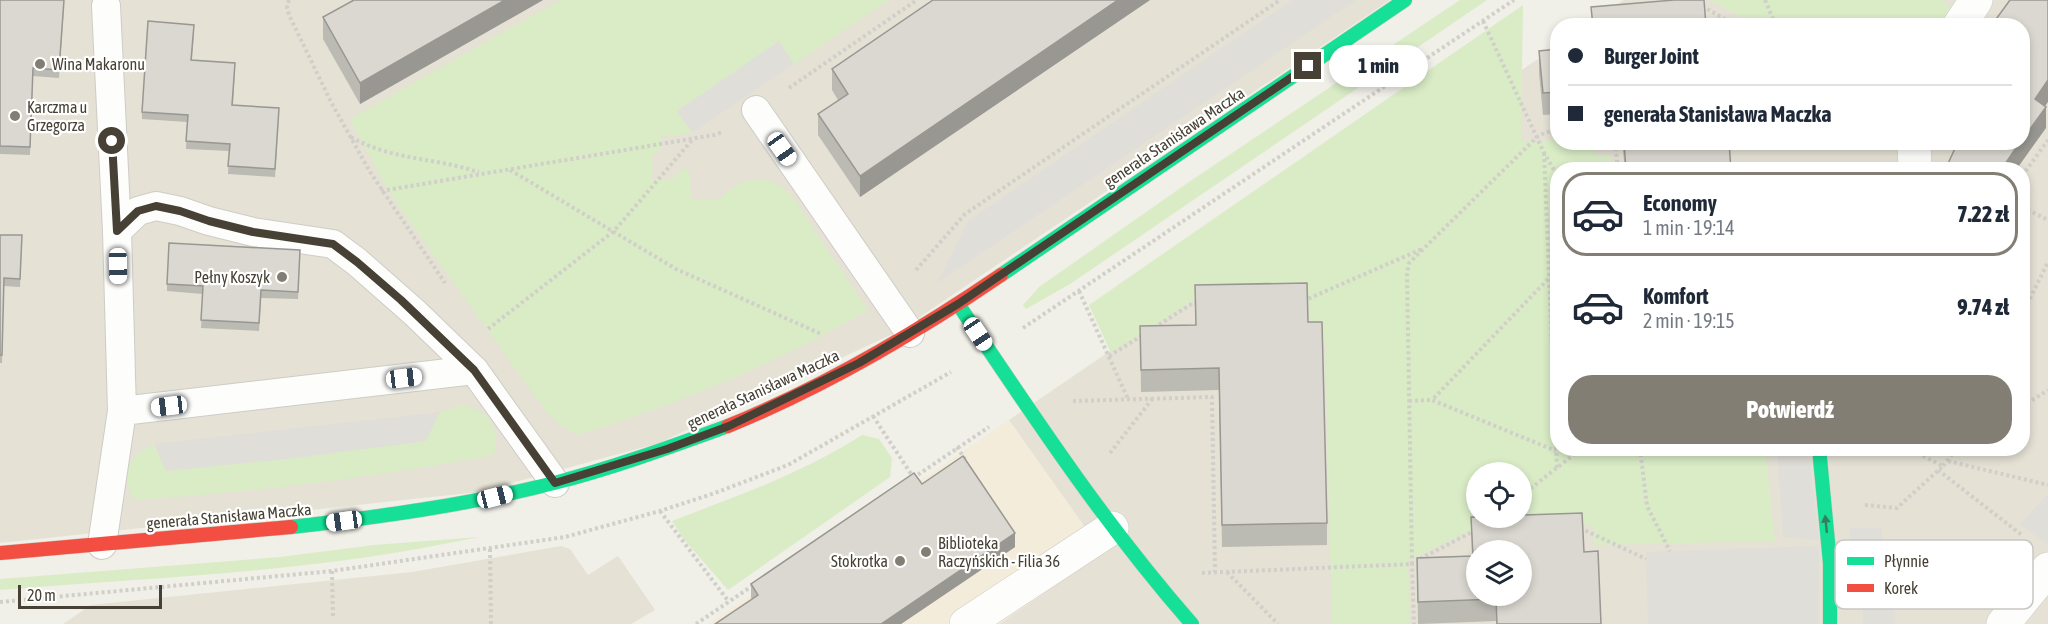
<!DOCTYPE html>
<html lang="pl">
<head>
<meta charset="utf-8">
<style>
	:root { --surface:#fff; --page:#f2f2f3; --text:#1f2937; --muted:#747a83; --line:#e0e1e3; --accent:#827e73 }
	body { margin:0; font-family:"Asap Condensed",sans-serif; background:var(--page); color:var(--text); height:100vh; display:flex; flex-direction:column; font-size:22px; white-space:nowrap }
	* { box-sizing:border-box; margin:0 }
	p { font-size:20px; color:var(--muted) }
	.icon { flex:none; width:33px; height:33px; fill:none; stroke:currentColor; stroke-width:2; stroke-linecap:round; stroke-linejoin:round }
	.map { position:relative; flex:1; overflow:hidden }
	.details { position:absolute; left:1550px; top:162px; width:480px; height:294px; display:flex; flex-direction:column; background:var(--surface); border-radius:24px; box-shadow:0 3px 9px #0003 }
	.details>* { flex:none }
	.guide { position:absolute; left:1550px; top:18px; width:480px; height:132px; border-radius:24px; box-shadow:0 3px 9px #0003; display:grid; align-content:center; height:132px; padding:0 18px; background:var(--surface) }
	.tools { position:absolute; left:1466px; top:462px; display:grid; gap:12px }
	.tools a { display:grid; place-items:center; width:66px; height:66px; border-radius:50%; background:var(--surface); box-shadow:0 3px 9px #0003; font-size:30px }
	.scale { position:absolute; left:18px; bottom:15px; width:144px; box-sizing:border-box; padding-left:6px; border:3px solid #464134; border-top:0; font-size:16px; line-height:21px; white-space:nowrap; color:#464134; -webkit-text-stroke:4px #fff; paint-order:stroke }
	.end { position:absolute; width:27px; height:27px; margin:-14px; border:8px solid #464134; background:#fff; box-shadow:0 0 0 3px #fff }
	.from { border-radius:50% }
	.bubble { position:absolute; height:42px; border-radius:21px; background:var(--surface); box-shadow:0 3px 9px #0003; font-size:20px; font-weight:800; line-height:42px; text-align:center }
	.car { position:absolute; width:18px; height:36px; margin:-18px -9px; border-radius:8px; box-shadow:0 0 4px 2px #0007; background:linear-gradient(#fff 24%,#345 0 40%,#fff 0 76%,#345 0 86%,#fff 0) }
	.guide b { display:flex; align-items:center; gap:21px; height:57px; font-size:22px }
	.guide b+b { border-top:2px solid var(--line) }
	.guide i { width:15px; height:15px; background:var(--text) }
	ul { padding:10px 0 0; list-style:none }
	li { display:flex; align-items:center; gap:18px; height:84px; margin:0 12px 9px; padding:0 6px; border:3px solid transparent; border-radius:24px }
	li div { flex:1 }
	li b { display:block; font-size:22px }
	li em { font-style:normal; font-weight:800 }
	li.active { border-color:var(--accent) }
	li>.icon { width:54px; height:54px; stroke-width:1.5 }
	.button { display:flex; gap:12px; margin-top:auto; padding:12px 18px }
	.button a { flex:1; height:69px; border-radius:24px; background:var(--accent); color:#fff; font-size:24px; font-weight:800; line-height:69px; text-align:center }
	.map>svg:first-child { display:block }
	.residential { fill:#e5e1d5; fill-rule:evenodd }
	.commercial { fill:#f4ecda }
	.green { fill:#d9ecc6; fill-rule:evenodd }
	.parking { fill:#dfded8 }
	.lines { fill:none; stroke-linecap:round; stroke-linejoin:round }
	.lane-casing { stroke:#ceccc6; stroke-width:30 }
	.street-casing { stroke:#ceccc6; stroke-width:34 }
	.fast-casing { stroke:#d0cdbe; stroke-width:15 }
	.jam-casing { stroke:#d0cdbe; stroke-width:15 }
	.path { stroke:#d1cfc9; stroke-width:4; stroke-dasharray:3 3; stroke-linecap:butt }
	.lane { stroke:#fdfdfc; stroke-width:28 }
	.street { stroke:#fdfdfc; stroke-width:33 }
	.fast { stroke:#16e098; stroke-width:14 }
	.jam { stroke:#f24e42; stroke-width:14 }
	.wall { fill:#bbbab3 }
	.shaded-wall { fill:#999792 }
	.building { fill:#dad8d0; stroke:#999792; stroke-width:1.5; fill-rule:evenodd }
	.oneway { fill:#33815c }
	.route { stroke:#464134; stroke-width:8 }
	.poi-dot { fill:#827e73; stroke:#fff; stroke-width:2 }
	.labels { text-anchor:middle; stroke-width:4.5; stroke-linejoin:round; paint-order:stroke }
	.poi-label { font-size:16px; fill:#464134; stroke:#fff; text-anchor:start }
	.street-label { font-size:16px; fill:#464134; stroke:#fff }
	.key { fill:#fff; stroke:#c8c6c2; stroke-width:1.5 }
	.key-label { font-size:16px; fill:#464134 }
</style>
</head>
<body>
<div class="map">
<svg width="2048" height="624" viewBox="0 0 2048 624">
	<rect width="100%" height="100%" fill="#f0efe8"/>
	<g class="residential">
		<path d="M0,0H1390L899,331L659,443L479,492L0,543Z"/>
		<path d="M1624,0H2048V624H999L1103,553L1009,420L1557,46V142H2022V26L1587,25ZM1557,170H2022V448H1557ZM1476,472H1521V518H1476ZM1476,550H1521V596H1476Z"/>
		<path d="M561,546L570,549L588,575L618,556L655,610L631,624H63L91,605L412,572Z"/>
	</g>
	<path class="commercial" d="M1009,420L1103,553L999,624H708Z"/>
	<g class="green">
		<path d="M560,0H889L794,64L779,42L677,111L692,133L661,137L662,151L653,153L652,179L672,180L679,171L686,168L690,174L691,199L719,200C735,181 757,172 780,186C796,196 806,218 816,233C833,259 851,284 868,310C776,363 678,405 577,435L559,424L546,411L400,208L382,179L350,119Z"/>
		<path d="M1460,0H1487L1070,284L1026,309L1023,305L1039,287L1189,182Z"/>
		<path d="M1710,0H1942L1961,15L1954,25H1756Z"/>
		<path d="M1523,5L1521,142L1557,140V142L1593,143L1595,156H1611L1612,169L1557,170V448L1765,449L1775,541L1594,545L1593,525L1469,531L1408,561L1410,624H1332L1325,342H1310L1308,297L1196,299L1111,353L1089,305ZM1476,472H1521V518H1476Z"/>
		<path d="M461,405C489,411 501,425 494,455C375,477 256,492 135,500C117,475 130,455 154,444L167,471L426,441L440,412Z"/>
		<path d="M862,435L879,439L892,458L890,477L728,590L682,537L672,521C737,496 803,473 862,435Z"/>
		<path d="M479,537C430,547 381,556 331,562C221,576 110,581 0,590V579L280,557L374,545Z"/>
	</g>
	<g class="parking">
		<path d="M1292,0H1356L937,283L968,221Z"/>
		<path d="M779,41L794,64L692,133L677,111Z"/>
		<path d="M440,412L426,441L296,458L166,471L154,444Z"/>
		<path d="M1777,449H1808L1819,540L1783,537Z"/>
		<path d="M2047,495H2048V545L2020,524Z"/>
		<path d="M1849,528H1881L1896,624H1863V614Z"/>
		<path d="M1819,546L1818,624H1648L1646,552Z"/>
	</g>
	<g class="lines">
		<g class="lane-casing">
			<g id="lane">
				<path d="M106,6L117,231"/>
				<path d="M756,110L910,333"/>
				<path d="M122,411L117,231L138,211L156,206L180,211L209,221L253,232L333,244L357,262L415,313L474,370"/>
				<path d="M102,545L122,411L474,370L555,483"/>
			</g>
		</g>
		<g class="street-casing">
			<g id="street">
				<path d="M1959,26L1976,0"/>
				<path d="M1914,142L1915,170"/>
				<path d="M966,624L1112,528"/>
				<path d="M2003,624L2048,569"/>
			</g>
		</g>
		<g class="fast-casing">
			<g id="fast">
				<path d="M1001,275L1405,0"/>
				<path d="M958,304C1032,414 1104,524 1192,624"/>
				<path d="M1819,448L1830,563V624"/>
				<path d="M291,527C379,517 468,505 554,483C613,468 670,447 728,426"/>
			</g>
		</g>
		<g class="jam-casing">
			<g id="jam">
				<path d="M728,426C824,387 916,333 1001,275"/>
				<path d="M0,553L291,527"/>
			</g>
		</g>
		<g class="path">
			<path d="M289,0L287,6L289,15L331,102L370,172L445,283"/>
			<path d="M1765,0L1776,26"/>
			<path d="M1702,6L1737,26"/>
			<path d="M1483,21L1544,153L1557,175"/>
			<path d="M789,88L917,0"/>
			<path d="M351,137C385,157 424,158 461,167C467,168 473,171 479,172"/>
			<path d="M1615,142L1618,170"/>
			<path d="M1544,153L1557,470"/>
			<path d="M510,170L676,269L821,334"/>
			<path d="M2022,176L2048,140"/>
			<path d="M381,191L714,135L723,132"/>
			<path d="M2022,207L2048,220"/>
			<path d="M916,270L965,214L1280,0"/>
			<path d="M1548,279L1432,400L1556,451"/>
			<path d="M1079,291L1128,399"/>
			<path d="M1303,301L1422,249"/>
			<path d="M2022,315L2048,262"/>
			<path d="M1023,328L1514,0"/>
			<path d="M1154,328L1193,303H1200"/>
			<path d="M488,329L614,231L693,139"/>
			<path d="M1109,356L1143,335"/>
			<path d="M1073,401L1212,397L1215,572"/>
			<path d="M1409,401L1432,400"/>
			<path d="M2022,407L2048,390"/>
			<path d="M873,416L913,477"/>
			<path d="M957,447L965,459"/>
			<path d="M1640,448L1647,506L1670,551"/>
			<path d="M1110,453L1153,398"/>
			<path d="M1948,461L2048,485"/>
			<path d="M1943,466L1957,448"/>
			<path d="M1938,470L2023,536"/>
			<path d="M913,478L989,427"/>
			<path d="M1521,496L1582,448"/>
			<path d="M1865,505L1897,508L1943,466L1907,448"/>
			<path d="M660,511L729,602"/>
			<path d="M1580,528L1646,559"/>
			<path d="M490,549L491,624"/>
			<path d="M1420,559L1474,531"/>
			<path d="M1413,563L1412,564L1414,624"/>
			<path d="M332,571L333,619"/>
			<path d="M1227,572L1278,624"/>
			<path d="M1202,573L1412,564L1407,273L1409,263L1537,137L1546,132L1557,131"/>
			<path d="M0,602L332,571L565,537L660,511L715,493L788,465L951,372"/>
			<path d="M696,624L755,584"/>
		</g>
		<use href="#lane" class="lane"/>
		<use href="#street" class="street"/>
		<use href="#fast" class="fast"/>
		<use href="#jam" class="jam"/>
	</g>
	<g class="wall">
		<path d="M0,0L64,6L59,78L33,76L30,155L0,154Z"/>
		<path d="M354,0H543L360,104L323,39V17Z"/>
		<path d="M933,0H1150L860,197L818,135V114L838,100L832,90V69Z"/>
		<path d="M194,33L192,60L235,70L233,105L279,115L275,177L228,174L229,151L186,149L187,122L142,119V112Z"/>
		<path d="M1557,49V114L1543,115L1539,73V51Z"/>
		<path d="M1622,142H1729L1731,170H1625Z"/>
		<path d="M0,235H22L20,287L4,286L2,363H0Z"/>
		<path d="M300,258L298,299L261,298L259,331L201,328L203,294L167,291V284Z"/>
		<path d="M1195,285L1308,322L1327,523V545L1222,547L1219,390L1141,392L1140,326L1196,325Z"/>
		<path d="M1930,448H1939L1937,452Z"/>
		<path d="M922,484L1015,547L901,624H715L752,599L751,598V584Z"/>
		<path d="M1471,517L1584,552L1601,624H1496V621L1418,624L1417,558L1472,556Z"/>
	</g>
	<g class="shaded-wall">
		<path d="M505,0H543L360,104V83Z"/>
		<path d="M1118,0H1150L860,197V176Z"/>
		<path d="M2048,80V102L2035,120V99Z"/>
		<path d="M2046,107V128L2016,170H2001L2020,142H2022V140Z"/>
		<path d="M2028,212V233L2022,246V224Z"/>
		<path d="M1015,533V547L901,624H881Z"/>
	</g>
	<g class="building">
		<path d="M0,0H64L59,70L33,68L30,147L0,146Z"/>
		<path d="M354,0H505L360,83L323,17Z"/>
		<path d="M933,0H1118L860,176L818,114L848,94L832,69Z"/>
		<path d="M1674,0H1704L1706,26H1593L1591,7Z"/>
		<path d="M2010,0H2048V80L2035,99L2046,107L2022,140V26H1991Z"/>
		<path d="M148,21L194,25L191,60L235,63L232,105L279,108L275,169L228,166L230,144L186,141L188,115L142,112Z"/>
		<path d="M1557,49V92L1543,93L1539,51Z"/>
		<path d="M1624,142H1729L1731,170H1626Z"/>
		<path d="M1958,142H2020L2001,170H1945Z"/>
		<path d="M2022,209L2028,212L2022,224Z"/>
		<path d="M0,235H22L20,279L4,278L2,355H0Z"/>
		<path d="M169,243L300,250L298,292L261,290L259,323L201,320L203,286L167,284Z"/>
		<path d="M1307,283L1308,322H1322L1327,523L1222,525L1219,368L1141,370L1140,326L1196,325L1195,285Z"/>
		<path d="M963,456L1015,533L881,624H715L758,595L751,584L914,473L922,484Z"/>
		<path d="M1582,513L1584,552L1598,551L1601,624H1497L1496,599L1418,602L1417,558L1473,556L1471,517L1521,518V515ZM1476,550H1521V596H1476Z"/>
	</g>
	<defs><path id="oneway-solid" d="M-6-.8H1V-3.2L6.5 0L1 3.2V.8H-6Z" transform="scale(1.5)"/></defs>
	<use class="oneway" href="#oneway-solid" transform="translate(1826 524) rotate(-96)"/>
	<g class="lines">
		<path class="route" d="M112,141L117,231L138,211L156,206L180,211L209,221L253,232L333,244L357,262L401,300L474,370L555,483L667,449L729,426L859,363L958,304L1308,66"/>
	</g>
	<g class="poi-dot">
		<circle cx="40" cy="64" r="6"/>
		<circle cx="15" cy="116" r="6"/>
		<circle cx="282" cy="277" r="6"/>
		<circle cx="926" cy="552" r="6"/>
		<circle cx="900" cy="561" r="6"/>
	</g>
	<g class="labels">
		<g class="poi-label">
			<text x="52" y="70">Wina Makaronu</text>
			<text x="27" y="113">Karczma u<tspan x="27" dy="18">Grzegorza</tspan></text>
			<text x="270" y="283" text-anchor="end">Pełny Koszyk</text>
			<text x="938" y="549">Biblioteka<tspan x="938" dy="18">Raczyńskich - Filia 36</tspan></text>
			<text x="888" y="567" text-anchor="end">Stokrotka</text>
		</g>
		<g class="street-label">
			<text transform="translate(1174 137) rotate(-34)" y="6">generała Stanisława Maczka</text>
			<text transform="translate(763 389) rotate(-25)" y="6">generała Stanisława Maczka</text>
			<text transform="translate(229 516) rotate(-5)" y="6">generała Stanisława Maczka</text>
		</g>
	</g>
	<rect x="1835" y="540" width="198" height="69" rx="9" class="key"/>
	<rect x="1847" y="557" width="27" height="8" fill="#16e098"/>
	<rect x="1847" y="584" width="27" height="8" fill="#f24e42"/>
	<g class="key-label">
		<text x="1884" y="567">Płynnie</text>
		<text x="1884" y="594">Korek</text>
	</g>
</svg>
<div class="tools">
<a><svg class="icon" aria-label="locate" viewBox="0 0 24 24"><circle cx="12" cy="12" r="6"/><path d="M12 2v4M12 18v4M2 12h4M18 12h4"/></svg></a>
<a><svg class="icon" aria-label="layers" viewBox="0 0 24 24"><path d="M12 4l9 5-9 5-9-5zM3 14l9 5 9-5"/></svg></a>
</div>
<div class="scale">20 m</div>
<i class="end from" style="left:112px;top:141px"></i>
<i class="end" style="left:1308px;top:66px"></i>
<div class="bubble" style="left:1329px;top:45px;width:99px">1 min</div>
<i class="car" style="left:782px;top:149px;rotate:145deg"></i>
<i class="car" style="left:118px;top:266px;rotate:179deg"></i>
<i class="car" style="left:978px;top:334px;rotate:146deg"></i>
<i class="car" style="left:404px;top:378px;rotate:83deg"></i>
<i class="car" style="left:169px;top:406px;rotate:263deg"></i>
<i class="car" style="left:495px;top:497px;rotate:76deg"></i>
<i class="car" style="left:344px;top:521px;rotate:262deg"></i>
<div class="guide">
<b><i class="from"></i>Burger Joint</b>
<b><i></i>generała Stanisława Maczka</b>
</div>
<section class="details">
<ul>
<li class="active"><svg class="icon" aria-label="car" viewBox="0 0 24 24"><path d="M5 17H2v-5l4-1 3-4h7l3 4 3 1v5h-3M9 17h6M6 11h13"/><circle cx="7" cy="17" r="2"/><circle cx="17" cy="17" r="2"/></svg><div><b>Economy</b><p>1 min · 19:14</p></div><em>7.22 zł</em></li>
<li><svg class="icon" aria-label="car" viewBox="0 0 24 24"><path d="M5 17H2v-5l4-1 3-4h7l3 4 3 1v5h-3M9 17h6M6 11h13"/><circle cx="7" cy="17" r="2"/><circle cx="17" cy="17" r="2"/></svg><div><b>Komfort</b><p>2 min · 19:15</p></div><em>9.74 zł</em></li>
</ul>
<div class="button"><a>Potwierdź</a></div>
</section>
</div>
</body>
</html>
